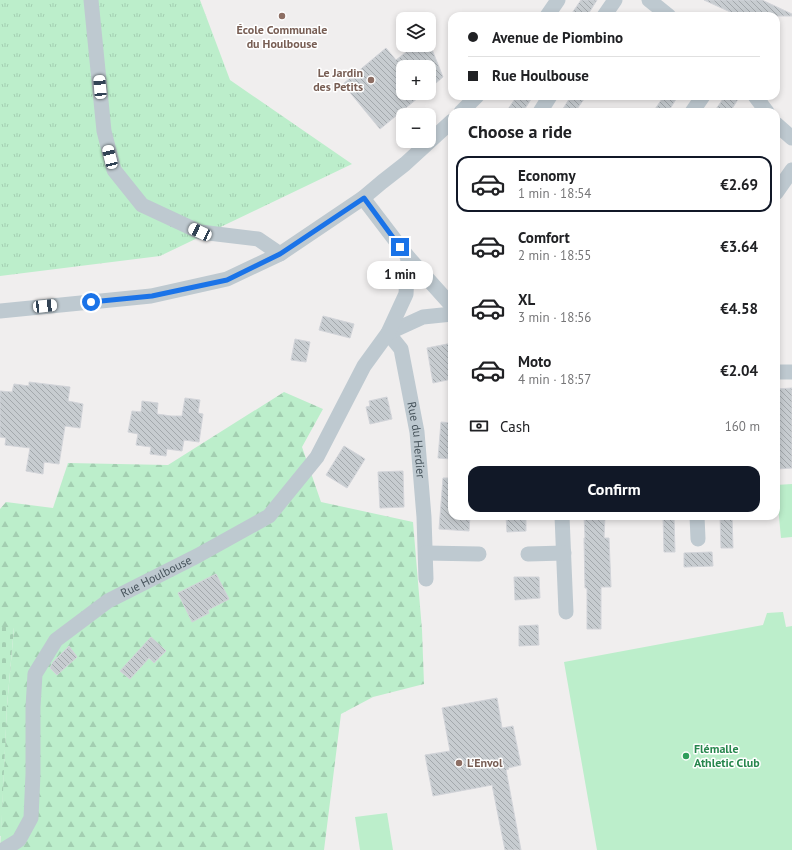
<!DOCTYPE html>
<html lang="en">
<head>
<meta charset="utf-8">
<style>
	:root { --surface:#fff; --page:#f6f6f6; --text:#202124; --muted:#757577; --line:#e0e0e0; --accent:#111827 }
	body { margin:0; font-family:"PT Sans",sans-serif; background:var(--page); color:var(--text); height:100vh; display:flex; flex-direction:column; font-size:15px; white-space:nowrap }
	* { box-sizing:border-box; margin:0 }
	p { font-size:13px; color:var(--muted) }
	.icon { flex:none; width:22px; height:22px; fill:none; stroke:currentColor; stroke-width:2; stroke-linecap:round; stroke-linejoin:round }
	.map { position:relative; flex:1; overflow:hidden }
	.panel { position:absolute; left:448px; top:108px; width:332px; height:412px; display:flex; flex-direction:column; background:var(--surface); border-radius:12px; box-shadow:0 2px 6px #0003 }
	.panel>* { flex:none }
	.hud { position:absolute; left:448px; top:12px; width:332px; height:88px; border-radius:12px; box-shadow:0 2px 6px #0003; display:grid; align-content:center; height:88px; padding:0 20px; background:var(--surface) }
	.controls { position:absolute; left:396px; top:12px; display:grid; gap:8px }
	.controls a { display:grid; place-items:center; width:40px; height:40px; border-radius:8px; background:var(--surface); box-shadow:0 2px 6px #0003; font-size:20px }
	.end { position:absolute; width:18px; height:18px; margin:-9px; border:5px solid #1a73e8; background:#fff; box-shadow:0 0 0 2px #fff }
	.from { border-radius:50% }
	.bubble { position:absolute; height:28px; border-radius:12px; background:var(--surface); box-shadow:0 2px 6px #0003; font-size:13px; font-weight:600; line-height:28px; text-align:center }
	.car { position:absolute; width:12px; height:24px; margin:-12px -6px; border-radius:5px; box-shadow:0 0 3px 1px #0007; background:linear-gradient(#fff 24%,#345 0 40%,#fff 0 76%,#345 0 86%,#fff 0) }
	.hud b { display:flex; align-items:center; gap:14px; height:38px; font-size:15px }
	.hud b+b { border-top:1px solid var(--line) }
	.hud i { width:10px; height:10px; background:var(--text) }
	ul { padding:0; list-style:none }
	li { display:flex; align-items:center; gap:12px; height:56px; margin:0 8px 6px; padding:0 12px; border:2px solid transparent; border-radius:12px }
	li div { flex:1 }
	li b { display:block; font-size:15px }
	li em { font-style:normal; font-weight:600 }
	li.active { border-color:var(--accent) }
	li>.icon { width:36px; height:36px; stroke-width:1.5 }
	h2 { padding:0 20px; font-size:18px; line-height:48px }
	.pay { display:flex; align-items:center; gap:10px; height:44px; padding:0 20px; font-size:15px }
	.pay p { margin-inline-start:auto }
	.primary-button { display:flex; gap:8px; margin-top:auto; padding:8px 20px }
	.primary-button a { flex:1; height:46px; border-radius:12px; background:var(--accent); color:#fff; font-size:16px; font-weight:600; line-height:46px; text-align:center }
	.map>svg:first-child { display:block }
	.grass { fill:url(#grass-tufts) }
	.forest { fill:url(#forest-firs) }
	.cemetery { fill:url(#cemetery-stones) }
	.garden { fill:#bceecb }
	.building { fill:url(#building-back-hatch); stroke:#d2d4d9 }
	.lines { fill:none; stroke-linecap:round; stroke-linejoin:round }
	.street { stroke:#bec9d0; stroke-width:15 }
	.route { stroke:#1a73e8; stroke-width:5 }
	.education-dot { fill:#8d6e63; stroke:#fff; stroke-width:1.5 }
	.leisure-dot { fill:#2e9e5b; stroke:#fff; stroke-width:1.5 }
	.labels { text-anchor:middle; stroke-width:3; stroke-linejoin:round; paint-order:stroke }
	.education-label { font-size:12px; font-weight:bold; fill:#785e54; stroke:#fff }
	.street-label { font-size:12px; fill:#46535b; stroke:#fff }
	.leisure-label { font-size:12px; font-weight:bold; fill:#27864d; stroke:#fff; text-anchor:start }
</style>
</head>
<body>
<div class="map">
<svg width="792" height="850" viewBox="0 0 792 850">
	<defs>
		<pattern id="grass-tufts" width="24" height="20" patternUnits="userSpaceOnUse"><rect width="24" height="20" fill="#bceecb"/><path d="M3 7l-1-3M5 7V3M7 7l1-3M15 17l-1-3M17 17v-4M19 17l1-3" fill="none" stroke="#a3ceb1"/></pattern>
		<pattern id="forest-firs" width="22" height="20" patternUnits="userSpaceOnUse"><rect width="22" height="20" fill="#bceecb"/><path d="M5 1l3.5 6h-7zM16 11l3.5 6h-7z" fill="#a3ceb1"/></pattern>
		<pattern id="cemetery-stones" width="16" height="16" patternUnits="userSpaceOnUse"><rect width="16" height="16" fill="#bceecb"/><path d="M2 7V4a2 2 0 0 1 4 0v3zM10 15v-3a2 2 0 0 1 4 0v3z" fill="#a3ceb1"/></pattern>
		<pattern id="building-back-hatch" width="6" height="6" patternUnits="userSpaceOnUse"><rect width="6" height="6" fill="#c7ccd0"/><path d="M-1 5l2 2M0 0l6 6M5-1l2 2" fill="none" stroke="#a3a8ac"/></pattern>
	</defs>
	<rect width="100%" height="100%" fill="#f0eeee"/>
	<path class="grass" d="M0,0H200L230,80L352,164L160,256L0,276Z"/>
	<path class="forest" d="M284,392L323,409L302,447L321,502L413,522L422,630L424,684L373,697L341,714L324,850H0L7,706L14,628L0,627V509L6,502L53,508L68,463L168,465Z"/>
	<path class="cemetery" d="M0,627H14L7,706L1,836H0Z"/>
	<g class="garden">
		<path d="M792,484V537L781,538L776,485Z"/>
		<path d="M783,612L786,627L792,626V850H597L564,662L763,625L767,613Z"/>
		<path d="M387,813L393,850H360L355,817Z"/>
	</g>
	<g class="building">
		<path d="M581,0H597L587,16H570Z"/>
		<path d="M704,0H762L792,14V16H739Z"/>
		<path d="M429,42L443,77L429,89V67H403V93H424L380,129L343,84L386,48L396,60L415,45H429Z"/>
		<path d="M517,96H533L523,112H506Z"/>
		<path d="M571,96H586L575,112H561Z"/>
		<path d="M664,96H678L668,112H653Z"/>
		<path d="M725,96H740L730,112H714Z"/>
		<path d="M323,316L354,324L350,338L319,330Z"/>
		<path d="M295,339L310,342L306,362L291,360Z"/>
		<path d="M452,343V379L433,383L427,348Z"/>
		<path d="M29,382L70,387L68,401L83,404L80,428L65,426L59,464L44,462L43,474L26,471L30,448L5,445L6,438L0,437V391L12,392L14,384L29,386Z"/>
		<path d="M792,388V468L776,469V456L779,455L776,413V389Z"/>
		<path d="M387,397L392,419L370,424L366,407L370,406L369,401Z"/>
		<path d="M185,398L200,400L198,413L203,414L199,442L184,440L182,451L167,449L166,456L150,454L151,447L136,445L138,434L128,432L132,411L141,412L142,401L158,403L157,414L171,416H182Z"/>
		<path d="M441,422L452,423V459L438,458Z"/>
		<path d="M344,446L365,459L347,488L326,475Z"/>
		<path d="M403,471L404,507L380,508L378,472Z"/>
		<path d="M443,478H452V516H470L469,531L439,529Z"/>
		<path d="M506,516H526V531L507,532Z"/>
		<path d="M584,516H605L604,538H609L611,587H601V629H587V588H585L584,538H585Z"/>
		<path d="M663,516H674L675,552H664Z"/>
		<path d="M720,516H732L733,548H721Z"/>
		<path d="M712,552L713,566L684,567V553Z"/>
		<path d="M216,574L229,599L208,610L209,613L192,622L178,593Z"/>
		<path d="M514,577H539L540,598L515,600Z"/>
		<path d="M538,625L539,645L519,646V626Z"/>
		<path d="M151,637L166,651L154,663L149,658L130,679L120,671Z"/>
		<path d="M69,646L77,657L57,675L50,668L53,662Z"/>
		<path d="M497,698L502,728L513,726L521,765L508,768L509,769L506,770L521,850H505L492,785L433,796L425,755L450,751L442,708Z"/>
	</g>
	<g class="lines">
		<g class="street">
			<path d="M91,0L104,131L114,170L142,205L200,232L258,239L280,254"/>
			<path d="M649,0L669,16"/>
			<path d="M547,16L558,0"/>
			<path d="M604,16L615,0"/>
			<path d="M755,96L767,112"/>
			<path d="M461,112L477,96"/>
			<path d="M540,112L550,96"/>
			<path d="M692,112L703,96"/>
			<path d="M776,124L792,138"/>
			<path d="M776,193L792,170"/>
			<path d="M363,198L408,257L452,306"/>
			<path d="M0,311L151,296L227,279L280,254L363,198L382,182L405,164L452,121"/>
			<path id="s1" d="M388,333L401,349L417,432L424,517L426,579"/>
			<path d="M388,333L423,317L452,314"/>
			<path d="M776,372H792"/>
			<path d="M562,516L566,612"/>
			<path d="M697,516L698,539"/>
			<path d="M426,553L479,554"/>
			<path d="M528,554L564,553"/>
			<path id="s2" d="M3,850L19,840L31,818L33,774V707L35,674L56,640L108,601L197,556L269,516L317,457L364,366L388,333L406,294L408,257"/>
		</g>
	</g>
	<g class="lines">
		<path class="route" d="M91,302L152,296L227,280L280,254L364,198L400,247"/>
	</g>
	<g class="education-dot">
		<circle cx="282" cy="16" r="4"/>
		<circle cx="371" cy="80" r="4"/>
		<circle cx="459" cy="763" r="4"/>
	</g>
	<circle class="leisure-dot" cx="686" cy="756" r="4"/>
	<g class="labels">
		<g class="education-label">
			<text x="282" y="34">École Communale<tspan x="282" dy="14">du Houlbouse</tspan></text>
			<text x="363" y="77" text-anchor="end">Le Jardin<tspan x="363" dy="14">des Petits</tspan></text>
			<text x="467" y="767" text-anchor="start">L’Envol</text>
		</g>
		<g class="street-label">
			<text dy="4" stroke="none"><textPath href="#s1" startOffset="113">Rue du Herdier</textPath></text>
			<text dy="4" stroke="none"><textPath href="#s2" startOffset="347">Rue Houlbouse</textPath></text>
		</g>
		<g class="leisure-label">
			<text x="694" y="753">Flémalle<tspan x="694" dy="14">Athletic Club</tspan></text>
		</g>
	</g>
</svg>
<div class="controls">
<a><svg class="icon" aria-label="layers" viewBox="0 0 24 24"><path d="M12 4l9 5-9 5-9-5zM3 14l9 5 9-5"/></svg></a>
<a>+</a>
<a>−</a>
</div>
<i class="end from" style="left:91px;top:302px"></i>
<i class="end" style="left:400px;top:247px"></i>
<div class="bubble" style="left:367px;top:261px;width:66px">1 min</div>
<i class="car" style="left:100px;top:87px;rotate:355deg"></i>
<i class="car" style="left:110px;top:157px;rotate:346deg"></i>
<i class="car" style="left:200px;top:232px;rotate:295deg"></i>
<i class="car" style="left:45px;top:306px;rotate:84deg"></i>
<div class="hud">
<b><i class="from"></i>Avenue de Piombino</b>
<b><i></i>Rue Houlbouse</b>
</div>
<section class="panel">
<h2>Choose a ride</h2>
<ul>
<li class="active"><svg class="icon" aria-label="car" viewBox="0 0 24 24"><path d="M5 17H2v-5l4-1 3-4h7l3 4 3 1v5h-3M9 17h6M6 11h13"/><circle cx="7" cy="17" r="2"/><circle cx="17" cy="17" r="2"/></svg><div><b>Economy</b><p>1 min · 18:54</p></div><em>€2.69</em></li>
<li><svg class="icon" aria-label="car" viewBox="0 0 24 24"><path d="M5 17H2v-5l4-1 3-4h7l3 4 3 1v5h-3M9 17h6M6 11h13"/><circle cx="7" cy="17" r="2"/><circle cx="17" cy="17" r="2"/></svg><div><b>Comfort</b><p>2 min · 18:55</p></div><em>€3.64</em></li>
<li><svg class="icon" aria-label="car" viewBox="0 0 24 24"><path d="M5 17H2v-5l4-1 3-4h7l3 4 3 1v5h-3M9 17h6M6 11h13"/><circle cx="7" cy="17" r="2"/><circle cx="17" cy="17" r="2"/></svg><div><b>XL</b><p>3 min · 18:56</p></div><em>€4.58</em></li>
<li><svg class="icon" aria-label="car" viewBox="0 0 24 24"><path d="M5 17H2v-5l4-1 3-4h7l3 4 3 1v5h-3M9 17h6M6 11h13"/><circle cx="7" cy="17" r="2"/><circle cx="17" cy="17" r="2"/></svg><div><b>Moto</b><p>4 min · 18:57</p></div><em>€2.04</em></li>
</ul>
<div class="pay"><svg class="icon" aria-label="cash" viewBox="0 0 24 24"><path d="M3 7h18v10H3z"/><circle cx="12" cy="12" r="2"/></svg>Cash<p>160 m</p></div>
<div class="primary-button"><a>Confirm</a></div>
</section>
</div>
</body>
</html>
